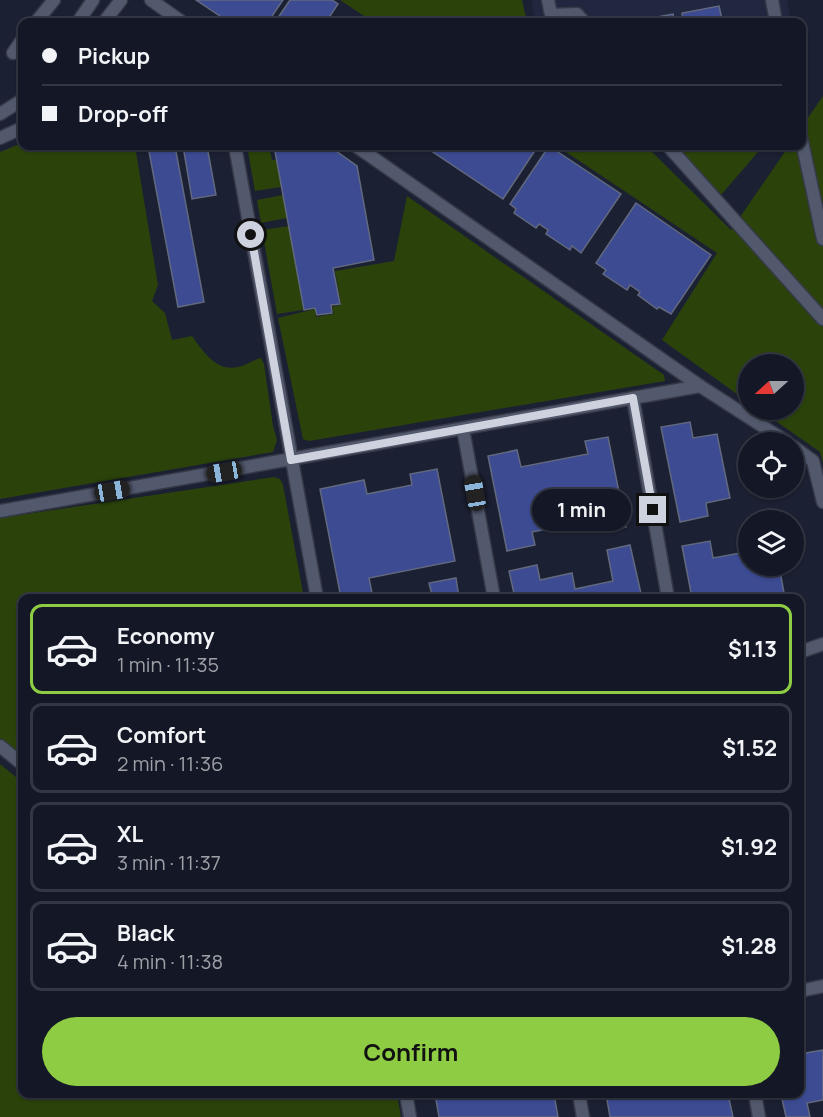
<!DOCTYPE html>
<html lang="en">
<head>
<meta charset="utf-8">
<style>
	:root { --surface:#141826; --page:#1d212e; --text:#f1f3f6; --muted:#9da0a7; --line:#333743; --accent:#8ecd43 }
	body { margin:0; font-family:Manrope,sans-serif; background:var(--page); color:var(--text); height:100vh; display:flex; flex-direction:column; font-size:22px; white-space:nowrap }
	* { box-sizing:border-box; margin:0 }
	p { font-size:20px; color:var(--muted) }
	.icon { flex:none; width:33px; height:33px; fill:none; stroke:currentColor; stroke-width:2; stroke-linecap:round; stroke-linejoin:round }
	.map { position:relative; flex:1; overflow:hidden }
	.side { position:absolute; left:18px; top:594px; width:786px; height:504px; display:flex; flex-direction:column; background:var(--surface); border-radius:12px; box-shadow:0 2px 4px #0004,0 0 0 2px var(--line) }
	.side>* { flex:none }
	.hud { position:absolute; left:18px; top:18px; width:788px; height:132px; border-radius:12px; box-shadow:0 2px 4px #0004,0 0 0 2px var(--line); display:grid; align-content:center; height:132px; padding:0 24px; background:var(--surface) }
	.needle { width:39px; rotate:249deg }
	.tools { position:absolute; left:738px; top:354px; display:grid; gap:12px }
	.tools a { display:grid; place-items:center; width:66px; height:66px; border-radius:50%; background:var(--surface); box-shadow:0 2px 4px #0004,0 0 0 2px var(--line); font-size:30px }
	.end { position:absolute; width:27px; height:27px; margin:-14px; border:8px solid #ced2de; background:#111; box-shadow:0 0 0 3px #111 }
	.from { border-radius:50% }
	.bubble { position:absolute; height:42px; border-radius:21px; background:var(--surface); box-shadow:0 2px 4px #0004,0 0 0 2px var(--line); font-size:20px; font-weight:700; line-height:42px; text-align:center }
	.car { position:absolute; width:18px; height:36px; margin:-18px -9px; border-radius:8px; box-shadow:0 0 4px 2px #0007; background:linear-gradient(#222 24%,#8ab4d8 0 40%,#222 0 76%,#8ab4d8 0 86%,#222 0) }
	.hud b { display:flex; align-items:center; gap:21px; height:57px; font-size:22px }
	.hud b+b { border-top:2px solid var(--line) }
	.hud i { width:15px; height:15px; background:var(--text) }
	ul { padding:10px 0 0; list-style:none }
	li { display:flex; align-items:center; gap:18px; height:90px; margin:0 12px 9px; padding:0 12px; border:3px solid var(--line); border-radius:12px }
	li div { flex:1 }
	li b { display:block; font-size:22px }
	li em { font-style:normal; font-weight:700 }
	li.selected { border-color:var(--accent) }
	li>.icon { width:54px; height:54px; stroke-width:1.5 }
	.cta { display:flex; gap:12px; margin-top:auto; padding:12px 24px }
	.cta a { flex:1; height:69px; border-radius:36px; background:var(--accent); color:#111; font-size:24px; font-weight:700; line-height:69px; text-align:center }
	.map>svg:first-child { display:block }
	.built { fill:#21273f }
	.green { fill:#2b430b }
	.building { fill:#3c4b92; stroke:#62697e; stroke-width:1.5 }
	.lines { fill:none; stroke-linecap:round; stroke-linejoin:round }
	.service-casing { stroke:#363948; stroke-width:15 }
	.service { stroke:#52596d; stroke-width:12 }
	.route { stroke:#ced2de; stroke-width:8 }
</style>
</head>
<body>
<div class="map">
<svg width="823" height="1117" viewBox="0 0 823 1117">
	<rect width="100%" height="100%" fill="#1b2032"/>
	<path class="built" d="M532,0H787L791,22H535Z"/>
	<g class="green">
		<path d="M340,0H522L527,22H373Z"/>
		<path d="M823,96V464L820,452L760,410H794V364H748V402L662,340L717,253L557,146H646L731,230L789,146H801V128Z"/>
		<path d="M22,143V146H135L158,285L152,301L165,313L172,340L192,336C203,351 216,372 238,367C246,365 253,360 261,358L264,364L273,426L277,440L273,452L0,499V152Z"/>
		<path d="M247,146H269L272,160H276L281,187L255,191Z"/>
		<path d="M676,146H763L721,195Z"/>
		<path d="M283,195L287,218L261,223L257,200Z"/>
		<path d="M407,196L664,375L665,381L309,441L303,439L278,318L315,309L316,317L334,314L332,307L341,305L335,271L394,261Z"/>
		<path d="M289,226L303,310L277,314L262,230Z"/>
		<path d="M274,477L280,479L283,485L304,598H22V755L0,738V518Z"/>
		<path d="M0,764L22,782V1094H397L401,1117H0Z"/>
	</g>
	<g class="building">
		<path d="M196,0H283L268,22H229Z"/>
		<path d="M290,0H332L338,4L326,22H275Z"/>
		<path d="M719,6L722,19L683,22L682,13Z"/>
		<path d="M673,14L675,22H641L640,20Z"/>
		<path d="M148,146H175L204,302L178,307Z"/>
		<path d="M183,146H207L216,195L192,199Z"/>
		<path d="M274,146H329L357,166L374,260L333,268L340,304L331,305L332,313L317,315L315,308L304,310Z"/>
		<path d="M433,146H538L503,199L430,150Z"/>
		<path d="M549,146L621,194L581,253L572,246L570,250L546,234L548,230L539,224L536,228L514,213L516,209L510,204Z"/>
		<path d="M636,203L711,255L671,314L659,307L657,309L638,295L640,292L630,285L627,290L603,274L606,270L596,263Z"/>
		<path d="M690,422L693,438L717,434L730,498L706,503L708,516L680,522L661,427Z"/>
		<path d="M608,437L626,527L605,531L602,518L532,532L535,545L507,551L488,456L517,450L521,467L588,454L585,441Z"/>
		<path d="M437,469L455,561L369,578L373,598H341L320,489L364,480L367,494L412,485L410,474Z"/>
		<path d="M748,527V566H779L785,598H692L682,546L710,541L713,558L746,552L742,528Z"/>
		<path d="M630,545L642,598H515L509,571L537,565L540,580L572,573L575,589L613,581L607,550Z"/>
		<path d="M456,578L459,598H414L432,595L429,583Z"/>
		<path d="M823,1050V1100L807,1103L810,1117H786L781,1094H800V1054Z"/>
		<path d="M435,1094H554L558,1117H439Z"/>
		<path d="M606,1094H728L733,1117H610Z"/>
	</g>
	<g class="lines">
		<g class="service-casing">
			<g id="service">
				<path d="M151,0L182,22"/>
				<path d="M548,0L551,15L577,14L584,22"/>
				<path d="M772,0L776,22"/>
				<path d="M36,22L54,0"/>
				<path d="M78,22L93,0"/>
				<path d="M104,22L121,0"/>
				<path d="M13,53L22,40"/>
				<path d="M0,114L22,100"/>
				<path d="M801,137L823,239"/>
				<path d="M0,138L22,128"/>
				<path d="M235,146L317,598"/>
				<path d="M356,146L700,386L787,442"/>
				<path d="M668,146L823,319"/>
				<path d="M633,398L668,598"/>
				<path d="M463,429L494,598"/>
				<path d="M794,447L813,461L823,502"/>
				<path d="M0,511L700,386"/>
				<path d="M800,652L823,644"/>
				<path d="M0,746L22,764"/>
				<path d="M800,991L823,986"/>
				<path d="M406,1094L410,1117"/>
				<path d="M579,1094L583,1117"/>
				<path d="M755,1094L759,1117"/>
			</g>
		</g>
		<use href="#service" class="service"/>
	</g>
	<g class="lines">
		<path class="route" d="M251,235L291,460L633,398L653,510"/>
	</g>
</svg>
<div class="tools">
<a><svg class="needle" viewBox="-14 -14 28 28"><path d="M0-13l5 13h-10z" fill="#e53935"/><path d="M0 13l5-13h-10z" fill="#9da0a7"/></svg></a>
<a><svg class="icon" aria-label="locate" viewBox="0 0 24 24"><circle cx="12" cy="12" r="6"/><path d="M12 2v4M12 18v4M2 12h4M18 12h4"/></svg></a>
<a><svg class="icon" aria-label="layers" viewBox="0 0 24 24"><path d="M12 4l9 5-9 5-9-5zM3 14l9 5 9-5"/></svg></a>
</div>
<i class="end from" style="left:251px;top:235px"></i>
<i class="end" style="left:653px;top:510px"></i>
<div class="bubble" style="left:532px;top:489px;width:99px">1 min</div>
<i class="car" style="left:224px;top:472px;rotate:260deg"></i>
<i class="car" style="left:112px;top:491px;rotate:80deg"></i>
<i class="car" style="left:475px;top:493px;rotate:350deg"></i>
<div class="hud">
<b><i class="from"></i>Pickup</b>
<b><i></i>Drop-off</b>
</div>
<section class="side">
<ul>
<li class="selected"><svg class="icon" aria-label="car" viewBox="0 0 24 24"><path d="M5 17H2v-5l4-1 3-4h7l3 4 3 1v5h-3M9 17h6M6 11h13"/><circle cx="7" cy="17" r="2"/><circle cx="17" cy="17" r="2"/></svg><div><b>Economy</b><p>1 min · 11:35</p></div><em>$1.13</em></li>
<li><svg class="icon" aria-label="car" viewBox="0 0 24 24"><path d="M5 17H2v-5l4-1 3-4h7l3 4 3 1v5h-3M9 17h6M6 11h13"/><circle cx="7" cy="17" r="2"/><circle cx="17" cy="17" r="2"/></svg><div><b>Comfort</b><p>2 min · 11:36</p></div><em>$1.52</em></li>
<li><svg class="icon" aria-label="car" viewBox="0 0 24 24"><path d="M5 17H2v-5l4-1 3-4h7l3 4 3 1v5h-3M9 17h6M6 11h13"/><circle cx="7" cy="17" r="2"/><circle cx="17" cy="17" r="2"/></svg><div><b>XL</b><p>3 min · 11:37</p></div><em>$1.92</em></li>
<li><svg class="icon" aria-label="car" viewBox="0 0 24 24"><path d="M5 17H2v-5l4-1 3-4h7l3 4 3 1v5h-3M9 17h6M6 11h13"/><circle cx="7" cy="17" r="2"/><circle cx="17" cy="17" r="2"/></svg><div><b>Black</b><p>4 min · 11:38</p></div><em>$1.28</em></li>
</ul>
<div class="cta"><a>Confirm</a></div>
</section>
</div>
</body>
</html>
